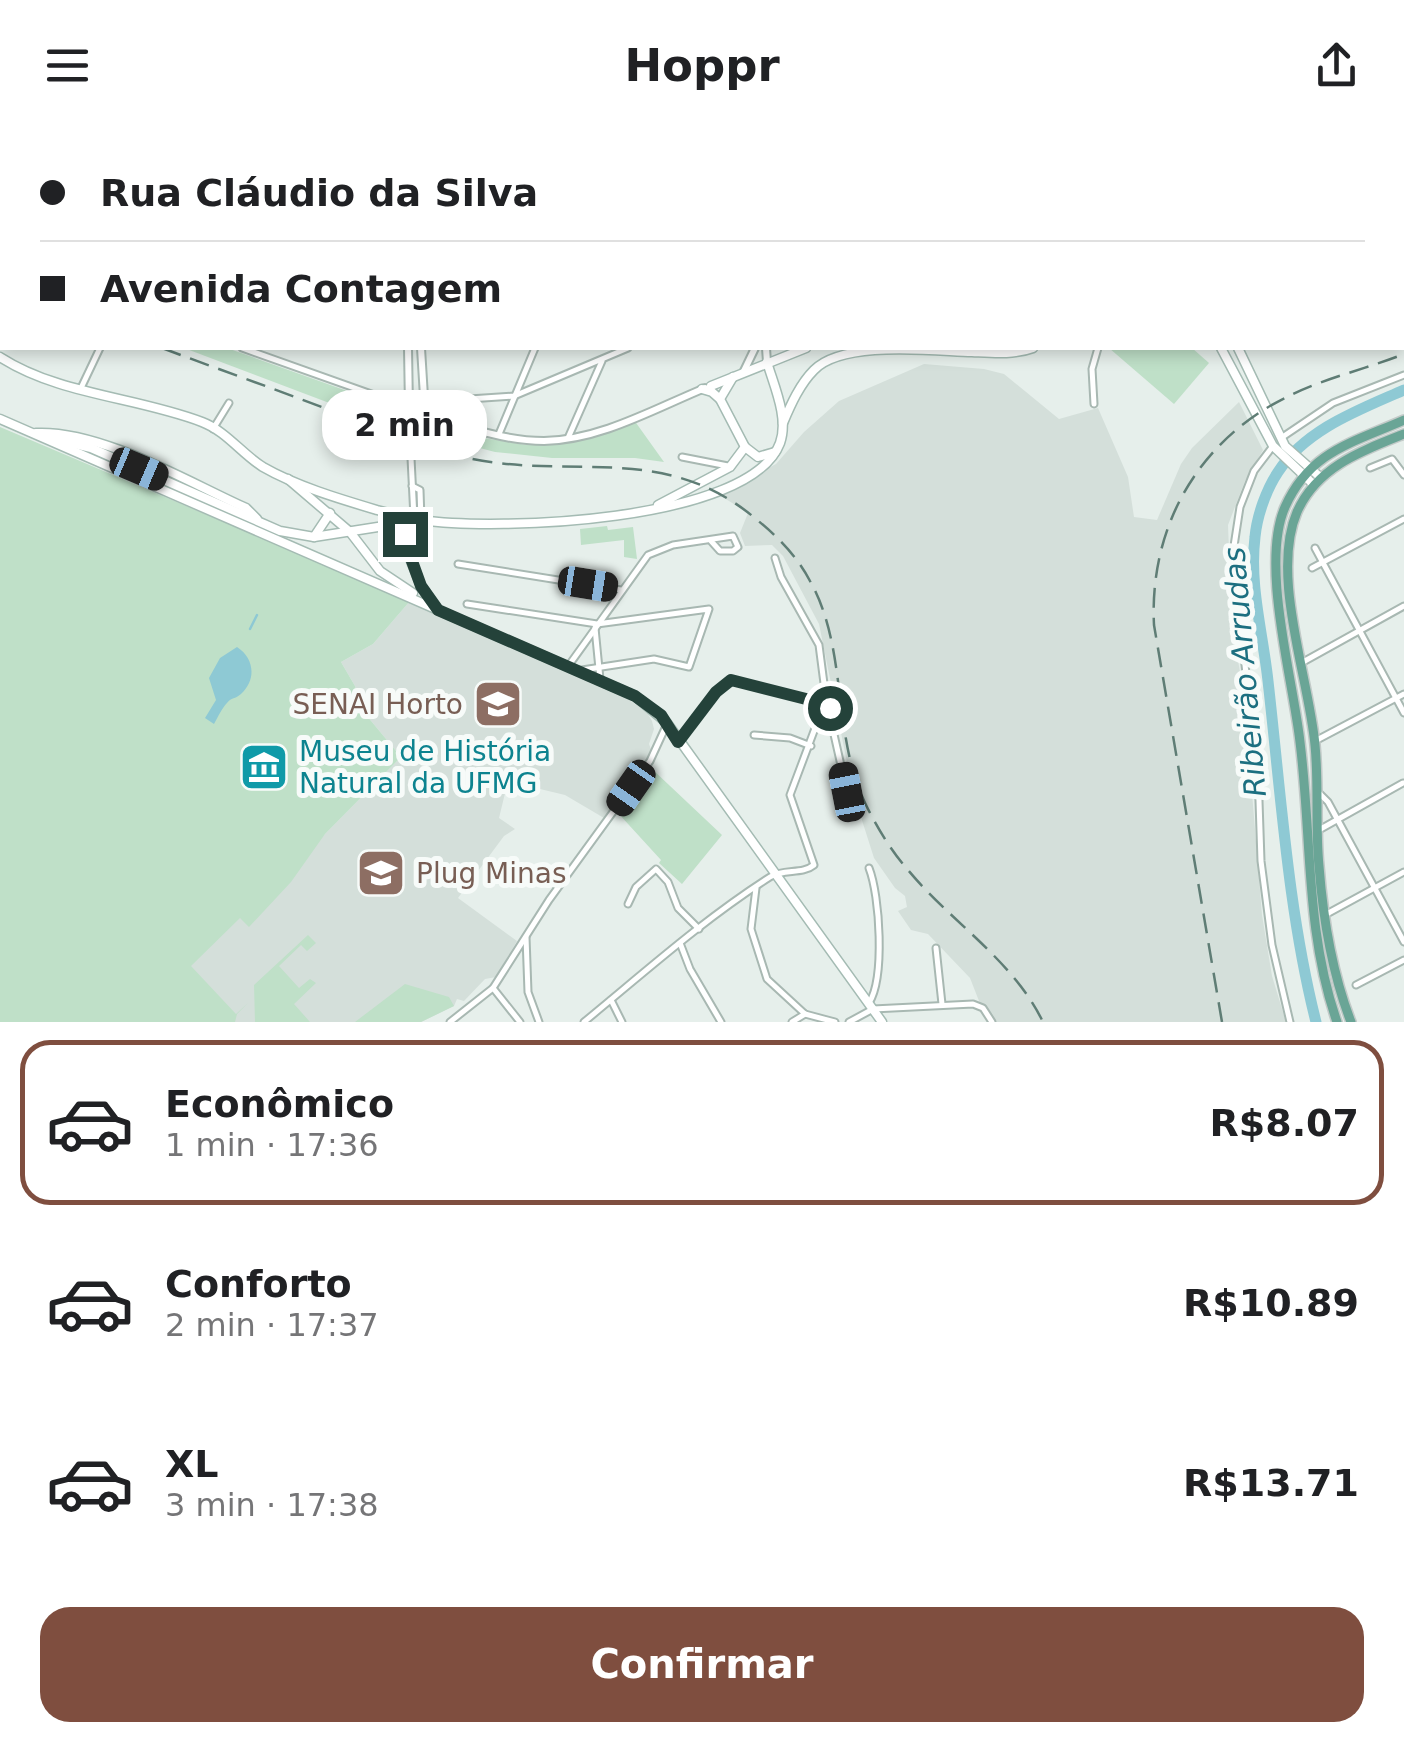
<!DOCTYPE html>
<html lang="pt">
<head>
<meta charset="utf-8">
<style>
	:root { --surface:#fff; --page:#f6f6f6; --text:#202124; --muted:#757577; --line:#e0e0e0; --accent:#7f4e3f }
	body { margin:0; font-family:"DejaVu Sans",sans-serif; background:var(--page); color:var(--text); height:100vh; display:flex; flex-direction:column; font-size:38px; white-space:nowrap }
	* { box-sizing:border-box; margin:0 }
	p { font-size:32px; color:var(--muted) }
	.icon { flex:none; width:55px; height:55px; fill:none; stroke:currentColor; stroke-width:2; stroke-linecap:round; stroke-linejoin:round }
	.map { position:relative; height:892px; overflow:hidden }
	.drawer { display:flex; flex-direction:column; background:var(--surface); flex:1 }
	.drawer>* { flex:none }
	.hud { position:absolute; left:0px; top:0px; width:1405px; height:220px; box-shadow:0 5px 15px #0003; display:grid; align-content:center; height:220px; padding:0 40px; background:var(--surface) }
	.end { position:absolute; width:45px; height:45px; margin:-22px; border:12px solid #24423a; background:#fff; box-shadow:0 0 0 5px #fff }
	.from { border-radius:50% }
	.bubble { position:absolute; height:70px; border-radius:30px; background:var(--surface); box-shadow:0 5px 15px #0003; font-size:32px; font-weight:600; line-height:70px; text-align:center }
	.car { position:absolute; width:30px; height:60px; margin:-30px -15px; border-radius:12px; box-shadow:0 0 8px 2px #0007; background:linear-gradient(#222 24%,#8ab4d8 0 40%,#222 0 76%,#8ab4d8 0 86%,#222 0) }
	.hud b { display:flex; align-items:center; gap:35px; height:95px; font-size:38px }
	.hud b+b { border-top:2px solid var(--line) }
	.hud i { width:25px; height:25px; background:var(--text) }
	ul { padding:18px 0 0; list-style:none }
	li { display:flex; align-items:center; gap:30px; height:165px; margin:0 20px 15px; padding:0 20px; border:5px solid transparent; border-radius:30px }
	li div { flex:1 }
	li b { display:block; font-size:38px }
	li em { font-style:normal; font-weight:600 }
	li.selected { border-color:var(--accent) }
	li>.icon { width:90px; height:90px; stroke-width:1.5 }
	.cta { display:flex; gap:20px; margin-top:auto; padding:20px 40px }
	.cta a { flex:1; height:115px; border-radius:30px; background:var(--accent); color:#fff; font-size:40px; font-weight:600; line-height:115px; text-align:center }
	header { display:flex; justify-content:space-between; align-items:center; height:130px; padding:0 40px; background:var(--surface); font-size:45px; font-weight:600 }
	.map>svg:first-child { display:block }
	.built { fill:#d4dfda }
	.green { fill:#bfe0c8 }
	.water { fill:#8ec9d4 }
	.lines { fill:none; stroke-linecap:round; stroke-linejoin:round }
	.stream { stroke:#8ec9d4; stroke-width:2.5 }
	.river { stroke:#8ec9d4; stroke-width:11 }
	.minor-casing { stroke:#a8b8b2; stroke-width:9 }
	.tertiary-casing { stroke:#a8b8b2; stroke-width:10 }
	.secondary-casing { stroke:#a4bbb3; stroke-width:11 }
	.primary-casing { stroke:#c2cac8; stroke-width:12 }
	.minor { stroke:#fff; stroke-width:5 }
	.tertiary { stroke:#fff; stroke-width:6 }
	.secondary { stroke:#fff; stroke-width:8 }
	.primary { stroke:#6aa596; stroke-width:9 }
	.rail { stroke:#5f7d75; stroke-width:2.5; stroke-dasharray:20 10; stroke-linecap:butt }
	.route { stroke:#24423a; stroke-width:12 }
	.labels { text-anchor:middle; stroke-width:10; stroke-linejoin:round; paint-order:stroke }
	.education-label { font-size:28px; fill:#785e54; stroke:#f7fbf9; text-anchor:end }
	.culture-label { font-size:28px; fill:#0d838f; stroke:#f7fbf9; text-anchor:start }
	.water-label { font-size:30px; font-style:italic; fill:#1c6f80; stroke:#f7fbf9 }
</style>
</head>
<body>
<header><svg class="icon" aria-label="menu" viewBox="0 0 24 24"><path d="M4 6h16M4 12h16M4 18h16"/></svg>Hoppr<svg class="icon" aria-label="share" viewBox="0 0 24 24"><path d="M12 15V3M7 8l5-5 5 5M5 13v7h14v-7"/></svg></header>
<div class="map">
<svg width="1404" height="892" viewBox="0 0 1404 892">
	<rect width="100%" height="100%" fill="#e6efeb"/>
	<g class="built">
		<path d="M924,234L984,239L1004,244L1059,289L1098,278L1128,347L1134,387L1157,390L1181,334L1192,318L1239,272L1263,320L1245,351L1228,395L1232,496L1244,565L1262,785L1272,846L1286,892H995L979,871L970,848L928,804L911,800L898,781L907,777L905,766L895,758L874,728L853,662L819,494L783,426L772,415L745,416L740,403L748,383L721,366L727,359L776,334L804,302L839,271Z"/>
		<path d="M410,471L626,568L646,581L652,591L654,599L649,614L652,622L604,688L565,665L515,653L507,655L499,688L515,699L504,706L458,768L517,811L496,847L485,849L464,871L457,869L454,876L421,892H219L177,837L311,718L401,627L362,580L355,556L341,532L373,514Z"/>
	</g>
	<g class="green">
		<path d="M184,218H227L395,278L403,289L441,301L527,315L594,306L634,290L664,332L635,328H552L495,322L476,317H459L406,302Z"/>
		<path d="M1109,218H1192L1209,233L1174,274Z"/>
		<path d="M0,297L410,471L373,514L341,532L355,556L362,580L401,627L325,704L291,752L249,797L240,788L191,836L236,884L248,873L237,884L235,892H0Z"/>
		<path d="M607,396L608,400L633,397L637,429L624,427V410L581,415L580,399Z"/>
		<path d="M652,639L722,705L682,754L659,733L661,730L618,683Z"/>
		<path d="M308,805L316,813L307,821L301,815L279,836L299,858L310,849L316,853L294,874L310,892H255L254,855Z"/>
		<path d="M405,854L449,867L454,876L421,892H355Z"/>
	</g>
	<path class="water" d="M237,517C254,528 257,549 241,564C234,570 233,566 227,573C222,578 218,587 214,594L205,588L216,570L209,548L220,528Z"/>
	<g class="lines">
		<path class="stream" d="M250,499L257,485"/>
		<path class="river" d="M1316,892C1288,781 1281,665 1268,551C1263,504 1249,455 1255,407C1257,386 1266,360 1278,342C1306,299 1359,280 1404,260"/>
		<g class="minor-casing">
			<g id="minor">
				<path d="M19,0L24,2"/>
				<path d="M158,0L162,2"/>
				<path d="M293,0L298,2"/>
				<path d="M436,0L444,2"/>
				<path d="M726,0L727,2"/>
				<path d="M944,0L945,2"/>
				<path d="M1084,0V2"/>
				<path d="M70,2L71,0"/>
				<path d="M146,2L148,0"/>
				<path d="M225,2L226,0"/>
				<path d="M448,2L456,0"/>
				<path d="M488,2L489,0"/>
				<path d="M556,2L558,0"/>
				<path d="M622,2L628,0"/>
				<path d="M704,2L706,0"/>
				<path d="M776,2L777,0"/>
				<path d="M932,2L933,0"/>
				<path d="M1005,2L1006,0"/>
				<path d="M1182,2L1183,0"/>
				<path d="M1353,2L1354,0"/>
				<path d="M1402,88L1404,83"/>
				<path d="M0,93L2,96"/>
				<path d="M1402,115H1404"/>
				<path d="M1402,209L1404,208"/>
				<path d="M242,218L408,277"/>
				<path d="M81,258L100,218"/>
				<path d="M424,272L514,266L628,218"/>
				<path d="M1094,274L1092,239L1098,218"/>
				<path d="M213,299L229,273"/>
				<path d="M499,304L535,218"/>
				<path d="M568,308L602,231"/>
				<path d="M1281,308L1333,273L1404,245"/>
				<path d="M1273,316L1254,341L1240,377L1232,429L1258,641L1261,731L1272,815L1290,892"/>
				<path d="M682,327L728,336"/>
				<path d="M411,328L414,388"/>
				<path d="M1370,338L1392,329L1404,345"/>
				<path d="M412,356L420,360L421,390"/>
				<path d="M1315,418L1404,583"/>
				<path d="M775,428L781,447L819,515L826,569L847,662"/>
				<path d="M458,434L621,460"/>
				<path d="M1312,438L1404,389"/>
				<path d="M467,474L597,494L709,479L689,537L654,529L582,540"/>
				<path d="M595,498L600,549"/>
				<path d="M1303,532L1404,476"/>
				<path d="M569,535L648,425L673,415L733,406L738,417L733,421H720L711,411"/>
				<path d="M754,605L790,608L811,616"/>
				<path d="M1315,611L1404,564"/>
				<path d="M1319,663L1328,672L1404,812"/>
				<path d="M1317,701L1403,653"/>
				<path d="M756,758L751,799L767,849L805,884L835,892"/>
				<path d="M628,774L636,757L656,739L668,752L678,778L699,799"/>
				<path d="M1323,786L1404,742"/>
				<path d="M526,807L528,862L539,892"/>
				<path d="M680,813L690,839L721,892"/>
				<path d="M936,818L942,874"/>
				<path d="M1356,855L1404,830"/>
				<path d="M493,858L520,892"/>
				<path d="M611,870L622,892"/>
				<path d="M869,873C885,848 880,766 869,738"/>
				<path d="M450,892L493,858L549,770L650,631L667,594"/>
				<path d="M584,892C645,842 704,789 770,747C784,738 802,745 814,735L790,665L826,569L814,571L731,550L716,562L680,610"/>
				<path d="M792,892L805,884"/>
				<path d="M849,892L873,879L973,874L983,878L992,892"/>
			</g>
		</g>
		<g class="tertiary-casing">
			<g id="tertiary">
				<path d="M400,0V2"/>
				<path d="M413,0V2"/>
				<path d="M851,2L852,0"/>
				<path d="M857,2L858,0"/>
				<path d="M1208,2L1211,0"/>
				<path d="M408,218L409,278C452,292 498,311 544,311C600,310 654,279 705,258"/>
				<path d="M421,218L425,283"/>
				<path d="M766,218L767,232"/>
				<path d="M743,243L755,218"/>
			</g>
		</g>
		<g class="secondary-casing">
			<g id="secondary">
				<path d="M1161,0L1162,2"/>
				<path d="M1078,2L1079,0"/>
				<path d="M1221,218L1273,316L1313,354"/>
				<path d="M1238,218L1285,316L1320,347"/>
				<path d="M0,227C59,265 137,267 202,292C226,301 242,324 263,337C296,356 340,369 377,380C392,384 407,388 422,390C493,401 750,393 780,313C789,288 774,256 767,232"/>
				<path d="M733,247L720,269L745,317L758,327L775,322"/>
				<path d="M711,256L806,218"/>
				<path d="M702,259L712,262L720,269"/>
				<path d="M0,289L635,566L667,593L882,892"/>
				<path d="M783,293C791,274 800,254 814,240C843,210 933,221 972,222C993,223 1014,225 1033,218"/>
				<path d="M36,303C101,300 186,351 246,378L257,389"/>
				<path d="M51,308L91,318L280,401L314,407L416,391"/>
				<path d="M288,349L350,402L380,441L413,463"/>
				<path d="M658,375L730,337L745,317"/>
				<path d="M396,394L421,456L435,476"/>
				<path d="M314,407L330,383"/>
			</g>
		</g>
		<g class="primary-casing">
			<g id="primary">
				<path d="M1337,892C1305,800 1312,707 1300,612C1293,549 1260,434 1285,377C1310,321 1352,313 1404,290"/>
				<path d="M1351,892C1332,843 1323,788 1319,736C1315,696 1319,655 1315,615C1309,548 1270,445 1297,382C1317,337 1361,321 1404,304"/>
			</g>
		</g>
		<use href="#minor" class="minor"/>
		<use href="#tertiary" class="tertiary"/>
		<use href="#secondary" class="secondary"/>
		<use href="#primary" class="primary"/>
		<g class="rail">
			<path d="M0,135L2,136"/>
			<path d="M162,218C218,239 275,259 332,281C372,296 411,313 452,324C561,355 659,307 756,389C777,406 797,426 810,451C849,520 831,607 867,677C878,699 892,722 908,740C951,792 1013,830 1043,892"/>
			<path d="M1222,892L1154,495C1149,396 1199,309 1289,266C1325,248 1366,239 1404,224"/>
		</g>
	</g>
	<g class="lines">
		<path class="route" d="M405,404L404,409L421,456L438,480L635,566L661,585L678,612L716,562L731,550L814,571L826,569L830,578"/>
	</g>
	<defs>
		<g id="university-square" transform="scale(2.5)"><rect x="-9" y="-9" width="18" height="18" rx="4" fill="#8d6e63" stroke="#f7fbf9"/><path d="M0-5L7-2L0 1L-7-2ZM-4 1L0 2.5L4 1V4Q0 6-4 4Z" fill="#fff"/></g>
		<g id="museum-square" transform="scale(2.5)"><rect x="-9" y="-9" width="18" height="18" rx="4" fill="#0f9aa8" stroke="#f7fbf9"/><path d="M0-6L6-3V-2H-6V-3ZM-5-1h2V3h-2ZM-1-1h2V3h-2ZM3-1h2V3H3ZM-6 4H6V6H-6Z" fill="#fff"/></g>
	</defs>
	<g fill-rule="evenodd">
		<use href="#university-square" x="498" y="574"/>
		<use href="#museum-square" x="264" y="637"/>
		<use href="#university-square" x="381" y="743"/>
	</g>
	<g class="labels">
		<g class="education-label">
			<text x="463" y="584">SENAI Horto</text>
			<text x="416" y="753" text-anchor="start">Plug Minas</text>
		</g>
		<g class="culture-label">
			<text x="299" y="631">Museu de História<tspan x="299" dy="32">Natural da UFMG</tspan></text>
		</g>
		<g class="water-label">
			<text transform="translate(1245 542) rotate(-95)" y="10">Ribeirão Arrudas</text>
		</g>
	</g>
</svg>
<i class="end from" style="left:830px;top:578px"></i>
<i class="end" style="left:405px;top:404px"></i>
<div class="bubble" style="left:322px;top:260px;width:165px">2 min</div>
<i class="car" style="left:139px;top:339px;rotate:113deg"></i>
<i class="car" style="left:588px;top:454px;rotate:99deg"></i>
<i class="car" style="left:631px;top:658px;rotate:215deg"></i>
<i class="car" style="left:847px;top:662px;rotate:349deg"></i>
<div class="hud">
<b><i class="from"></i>Rua Cláudio da Silva</b>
<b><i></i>Avenida Contagem</b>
</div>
</div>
<section class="drawer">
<ul>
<li class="selected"><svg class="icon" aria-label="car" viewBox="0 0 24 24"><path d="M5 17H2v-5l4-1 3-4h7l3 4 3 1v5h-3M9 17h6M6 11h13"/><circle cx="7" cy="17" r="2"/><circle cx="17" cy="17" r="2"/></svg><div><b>Econômico</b><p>1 min · 17:36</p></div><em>R$8.07</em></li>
<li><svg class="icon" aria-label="car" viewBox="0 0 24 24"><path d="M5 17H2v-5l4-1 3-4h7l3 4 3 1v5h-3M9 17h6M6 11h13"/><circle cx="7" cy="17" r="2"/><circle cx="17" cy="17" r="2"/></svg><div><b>Conforto</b><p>2 min · 17:37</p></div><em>R$10.89</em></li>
<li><svg class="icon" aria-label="car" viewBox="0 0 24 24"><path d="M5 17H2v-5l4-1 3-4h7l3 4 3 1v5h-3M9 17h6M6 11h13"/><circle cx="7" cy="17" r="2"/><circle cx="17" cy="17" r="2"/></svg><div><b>XL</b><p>3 min · 17:38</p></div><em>R$13.71</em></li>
</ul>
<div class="cta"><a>Confirmar</a></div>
</section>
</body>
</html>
